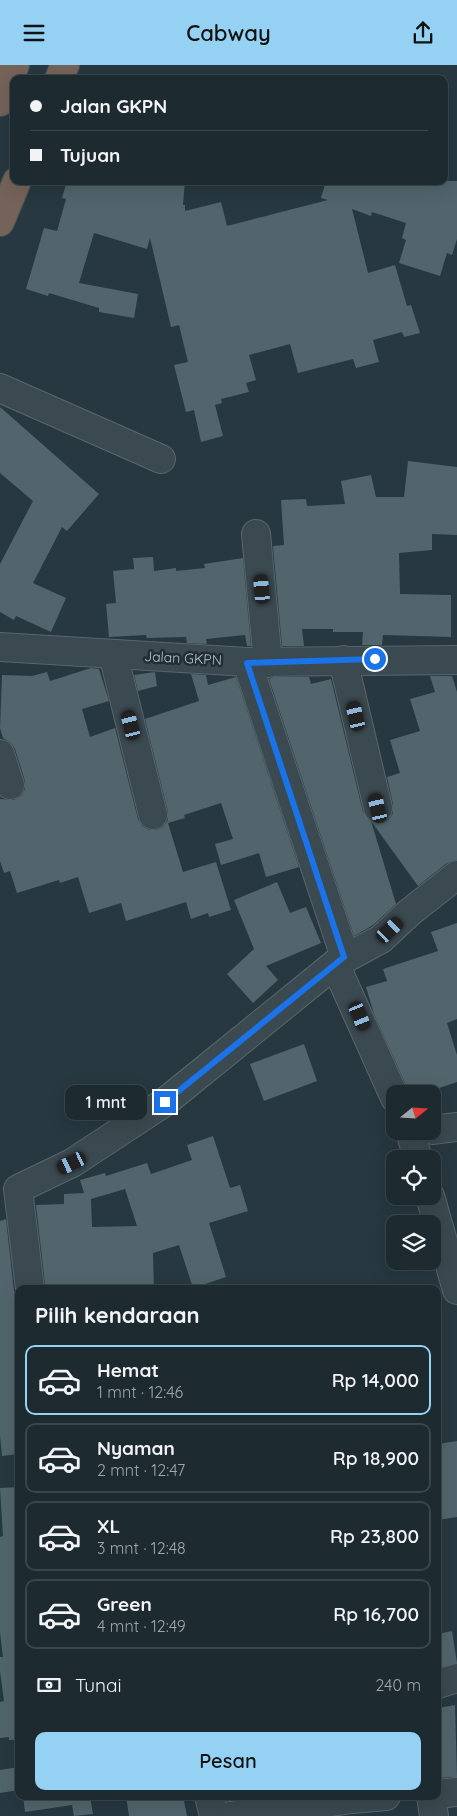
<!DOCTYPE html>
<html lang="id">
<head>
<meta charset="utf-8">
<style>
	:root { --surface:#1d2a30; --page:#2a363c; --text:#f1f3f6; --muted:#a0a7ab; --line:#3b464c; --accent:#94d1f3 }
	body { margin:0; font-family:Quicksand,sans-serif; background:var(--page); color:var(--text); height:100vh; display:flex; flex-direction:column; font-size:19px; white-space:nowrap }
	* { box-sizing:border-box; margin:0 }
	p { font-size:16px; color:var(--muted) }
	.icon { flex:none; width:28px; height:28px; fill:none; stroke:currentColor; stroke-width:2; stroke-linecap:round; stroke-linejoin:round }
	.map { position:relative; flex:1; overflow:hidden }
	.side { position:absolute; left:15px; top:1220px; width:426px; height:515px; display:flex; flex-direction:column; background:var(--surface); border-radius:10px; box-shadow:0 5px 20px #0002,0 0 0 1px var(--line) }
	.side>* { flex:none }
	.banner { position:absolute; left:10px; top:10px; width:438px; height:110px; border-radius:10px; box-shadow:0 5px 20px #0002,0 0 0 1px var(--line); display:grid; align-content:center; height:110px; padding:0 20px; background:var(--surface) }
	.needle { width:32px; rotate:72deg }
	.buttons { position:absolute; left:386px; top:1020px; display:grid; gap:10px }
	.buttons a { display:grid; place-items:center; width:55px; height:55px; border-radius:10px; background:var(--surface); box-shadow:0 5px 20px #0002,0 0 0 1px var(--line); font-size:25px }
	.end { position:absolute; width:22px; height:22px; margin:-11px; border:6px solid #1a73e8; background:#fff; box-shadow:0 0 0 2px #fff }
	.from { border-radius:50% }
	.bubble { position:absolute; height:35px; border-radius:10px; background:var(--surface); box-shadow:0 5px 20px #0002,0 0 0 1px var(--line); font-size:16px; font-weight:600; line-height:35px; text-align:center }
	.car { position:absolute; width:15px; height:30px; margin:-15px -8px; border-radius:6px; box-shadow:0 0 4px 1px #0007; background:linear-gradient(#222 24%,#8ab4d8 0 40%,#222 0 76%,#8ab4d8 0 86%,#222 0) }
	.banner b { display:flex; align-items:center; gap:18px; height:48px; font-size:19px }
	.banner b+b { border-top:1px solid var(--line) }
	.banner i { width:12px; height:12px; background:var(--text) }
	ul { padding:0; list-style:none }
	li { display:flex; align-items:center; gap:15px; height:70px; margin:0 10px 8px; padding:0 10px; border:2px solid var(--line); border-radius:10px }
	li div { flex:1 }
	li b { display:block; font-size:19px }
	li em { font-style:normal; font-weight:600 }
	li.current { border-color:var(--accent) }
	li>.icon { width:45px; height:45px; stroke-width:1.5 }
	h2 { padding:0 20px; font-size:22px; line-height:60px }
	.pay { display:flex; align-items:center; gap:12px; height:55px; padding:0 20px; font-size:19px }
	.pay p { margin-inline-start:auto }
	.button { display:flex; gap:10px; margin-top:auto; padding:10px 20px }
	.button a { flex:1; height:58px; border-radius:10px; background:var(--accent); color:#111; font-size:20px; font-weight:600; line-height:58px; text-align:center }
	header { display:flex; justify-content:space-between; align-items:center; height:65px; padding:0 20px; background:var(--accent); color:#111; font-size:22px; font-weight:600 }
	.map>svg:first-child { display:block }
	.building { fill:#52656c; fill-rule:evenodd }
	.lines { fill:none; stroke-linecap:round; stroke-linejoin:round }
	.minor-casing { stroke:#59666d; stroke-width:30 }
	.highway-casing { stroke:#46535a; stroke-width:30 }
	.minor { stroke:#3b4950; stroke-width:28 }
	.highway { stroke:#756359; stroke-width:28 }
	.route { stroke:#1a73e8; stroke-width:6 }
	.labels { text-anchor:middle; stroke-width:5; stroke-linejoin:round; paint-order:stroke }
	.street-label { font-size:14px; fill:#b8c3ca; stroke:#202e35 }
</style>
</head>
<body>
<header><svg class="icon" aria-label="menu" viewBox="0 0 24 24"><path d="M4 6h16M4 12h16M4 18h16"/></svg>Cabway<svg class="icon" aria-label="share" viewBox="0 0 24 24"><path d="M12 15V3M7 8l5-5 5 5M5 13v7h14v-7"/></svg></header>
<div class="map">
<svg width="457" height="1751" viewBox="0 0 457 1751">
	<rect width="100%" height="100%" fill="#273840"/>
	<g class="building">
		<path d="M67,116H185L183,140H185V146L221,137L227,161L328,135L321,133L326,116H457V174L452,190L447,188L440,211L399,198L406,175L402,173L406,158L372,147L371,151L352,144L368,208L395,200L407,241L411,240L420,268L404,272L402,267L373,275L379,297L356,303L353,294L298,308L290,279L249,290L256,315L246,318L249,327L221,334L222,338L215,340L223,371L201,377L194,345L186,347L174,300L188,297L179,260L171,262L150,173L147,184L94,168L79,218L138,229L134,253L99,247V243L49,228L48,231L26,224L44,163L57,166L66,134L62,133Z"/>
		<path d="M0,342L99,429L67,466L62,462L33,518L66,533L51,567L16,551L14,555L0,547V499L33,436L0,408Z"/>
		<path d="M408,396L457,402V470L432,469V485L399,488L400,529L451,530V572L383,570L382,580H362L363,567H333V564H302L304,581H282L273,481L284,480L281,435L306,434L307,441L345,439L341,416L371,410L376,432H404Z"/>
		<path d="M153,492L154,506L176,503V506L205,503L204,499L243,493L251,581H247L245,570L206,574L207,579L187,578L186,572L147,573L146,570L109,572L106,539L116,538L113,506L134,504L133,493Z"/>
		<path d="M91,603L99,604L109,636L82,644L90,672L115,663L138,754L142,761L149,765H156L163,762L168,755V747L145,654L199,636L191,609L206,610L208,620L236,612L299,802L266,812L259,788L221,800L215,779L233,774L221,738L184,750L185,753L168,758L183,807L216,797L231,845L209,852L208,848L191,854L186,837L126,856L121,838L89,848L78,812L60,818L59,815L17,828L10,806L4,808L0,796V734L14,735L21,731L25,724V716L15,684L11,678L3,673L0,663L2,610L32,611L47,607L50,616Z"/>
		<path d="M155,607L157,621L138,626L134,610Z"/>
		<path d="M430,611H452L457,627V795L447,798L418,821L371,756L382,758L388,755L393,748V739L387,712L400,708L390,675L420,666L410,634L435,627Z"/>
		<path d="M273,612H309L311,619L331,614L363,747L371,756L396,839L373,860L354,871L269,614Z"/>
		<path d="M277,817L290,848L306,842L321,878L266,901L278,915L253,938L227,909L254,884L234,835Z"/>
		<path d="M457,858V954L447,958L457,990V1017L436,1024L438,1029H410L374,949L366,922L387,916L383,904L438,886L431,867Z"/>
		<path d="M304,979L317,1016L264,1036L250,999Z"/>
		<path d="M213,1071L230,1123L240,1120L248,1146L209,1158L226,1212L193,1223L179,1180L153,1188L154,1224H103V1219H45L36,1140L64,1139V1129L84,1128L80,1115L105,1108L106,1111L147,1098L151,1109L192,1095L187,1080ZM125,1124L137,1161L92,1162L91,1134Z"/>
		<path d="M6,1154L14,1226L19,1234V1389L2,1391L0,1370V1156Z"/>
		<path d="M457,1376V1452L438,1455V1430H440L438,1379Z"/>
		<path d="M19,1422V1675H9V1672L0,1673V1637L4,1636L0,1606V1592H3L0,1567V1472L3,1471L0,1423Z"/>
		<path d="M452,1566L457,1598L438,1603V1569Z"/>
		<path d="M455,1640L457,1712L438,1713V1643Z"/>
		<path d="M19,1702V1725L0,1728V1705Z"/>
		<path d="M23,1731H90L93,1749L74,1751L72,1740L25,1747Z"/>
		<path d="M126,1731H183L187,1751H129Z"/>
	</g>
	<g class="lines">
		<g class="minor-casing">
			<g id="minor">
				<path d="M0,323L161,394"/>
				<path d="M256,469L268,598"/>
				<path d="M0,582L247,597L457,595"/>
				<path d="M113,589L153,750"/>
				<path d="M343,595L378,743"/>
				<path d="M247,597L345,892"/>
				<path d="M0,689L10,720"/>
				<path d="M335,899L395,1033"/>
				<path d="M432,1065L457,1062"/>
				<path d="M410,1066L418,1094"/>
				<path d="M430,1131L457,1225"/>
				<path d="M30,1224L18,1124L72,1098L165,1037L335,899L381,874L410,847L457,810"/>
				<path d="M438,1619L457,1613"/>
				<path d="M438,1729L457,1727"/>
				<path d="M209,1731L214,1751"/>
				<path d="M431,1731L434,1751"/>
				<path d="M230,1751L352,1734L386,1731"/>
			</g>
		</g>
		<g class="highway-casing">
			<g id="highway">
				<path d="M59,14L65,0"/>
				<path d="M0,37L15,0"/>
				<path d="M0,157L17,116"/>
			</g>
		</g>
		<use href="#minor" class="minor"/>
		<use href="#highway" class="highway"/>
	</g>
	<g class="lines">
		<path class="route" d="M165,1037L344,892L247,598L375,594"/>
	</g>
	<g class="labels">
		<g class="street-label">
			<text transform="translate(183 593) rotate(3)" y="5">Jalan GKPN</text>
		</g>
	</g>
</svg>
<div class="buttons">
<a><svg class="needle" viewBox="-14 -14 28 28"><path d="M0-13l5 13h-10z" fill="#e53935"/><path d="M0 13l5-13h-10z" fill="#a0a7ab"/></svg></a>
<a><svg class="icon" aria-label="locate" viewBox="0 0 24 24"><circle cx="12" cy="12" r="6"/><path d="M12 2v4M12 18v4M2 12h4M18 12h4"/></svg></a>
<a><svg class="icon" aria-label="layers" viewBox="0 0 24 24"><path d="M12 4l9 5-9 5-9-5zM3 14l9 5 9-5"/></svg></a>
</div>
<i class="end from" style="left:375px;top:594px"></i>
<i class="end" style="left:165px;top:1037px"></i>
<div class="bubble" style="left:65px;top:1020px;width:82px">1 mnt</div>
<i class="car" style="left:262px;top:524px;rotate:355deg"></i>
<i class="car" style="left:356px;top:651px;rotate:347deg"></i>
<i class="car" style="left:131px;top:660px;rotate:346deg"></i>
<i class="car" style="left:378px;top:743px;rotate:347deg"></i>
<i class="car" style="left:390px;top:865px;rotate:47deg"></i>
<i class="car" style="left:360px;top:951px;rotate:157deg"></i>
<i class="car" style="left:72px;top:1098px;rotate:244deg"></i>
<div class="banner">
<b><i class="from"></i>Jalan GKPN</b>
<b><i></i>Tujuan</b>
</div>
<section class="side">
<h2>Pilih kendaraan</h2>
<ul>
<li class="current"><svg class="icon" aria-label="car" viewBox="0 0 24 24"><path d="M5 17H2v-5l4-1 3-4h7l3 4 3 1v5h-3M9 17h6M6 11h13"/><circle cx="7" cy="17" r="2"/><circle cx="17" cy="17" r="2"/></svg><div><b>Hemat</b><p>1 mnt · 12:46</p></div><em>Rp 14,000</em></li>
<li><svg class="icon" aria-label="car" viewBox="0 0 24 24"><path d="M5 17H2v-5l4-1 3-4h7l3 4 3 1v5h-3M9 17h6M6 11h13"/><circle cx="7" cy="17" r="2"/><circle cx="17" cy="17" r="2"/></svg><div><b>Nyaman</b><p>2 mnt · 12:47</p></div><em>Rp 18,900</em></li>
<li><svg class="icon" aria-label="car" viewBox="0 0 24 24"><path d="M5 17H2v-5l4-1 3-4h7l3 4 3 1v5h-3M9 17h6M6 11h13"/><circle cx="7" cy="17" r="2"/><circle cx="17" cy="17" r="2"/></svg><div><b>XL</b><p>3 mnt · 12:48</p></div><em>Rp 23,800</em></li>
<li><svg class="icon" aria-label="car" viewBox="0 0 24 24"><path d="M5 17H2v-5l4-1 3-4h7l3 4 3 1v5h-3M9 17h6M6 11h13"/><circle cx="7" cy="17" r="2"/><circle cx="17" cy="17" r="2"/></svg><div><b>Green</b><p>4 mnt · 12:49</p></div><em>Rp 16,700</em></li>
</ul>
<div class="pay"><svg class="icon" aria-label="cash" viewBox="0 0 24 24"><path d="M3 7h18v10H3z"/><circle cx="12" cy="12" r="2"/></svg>Tunai<p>240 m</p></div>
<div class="button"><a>Pesan</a></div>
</section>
</div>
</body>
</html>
